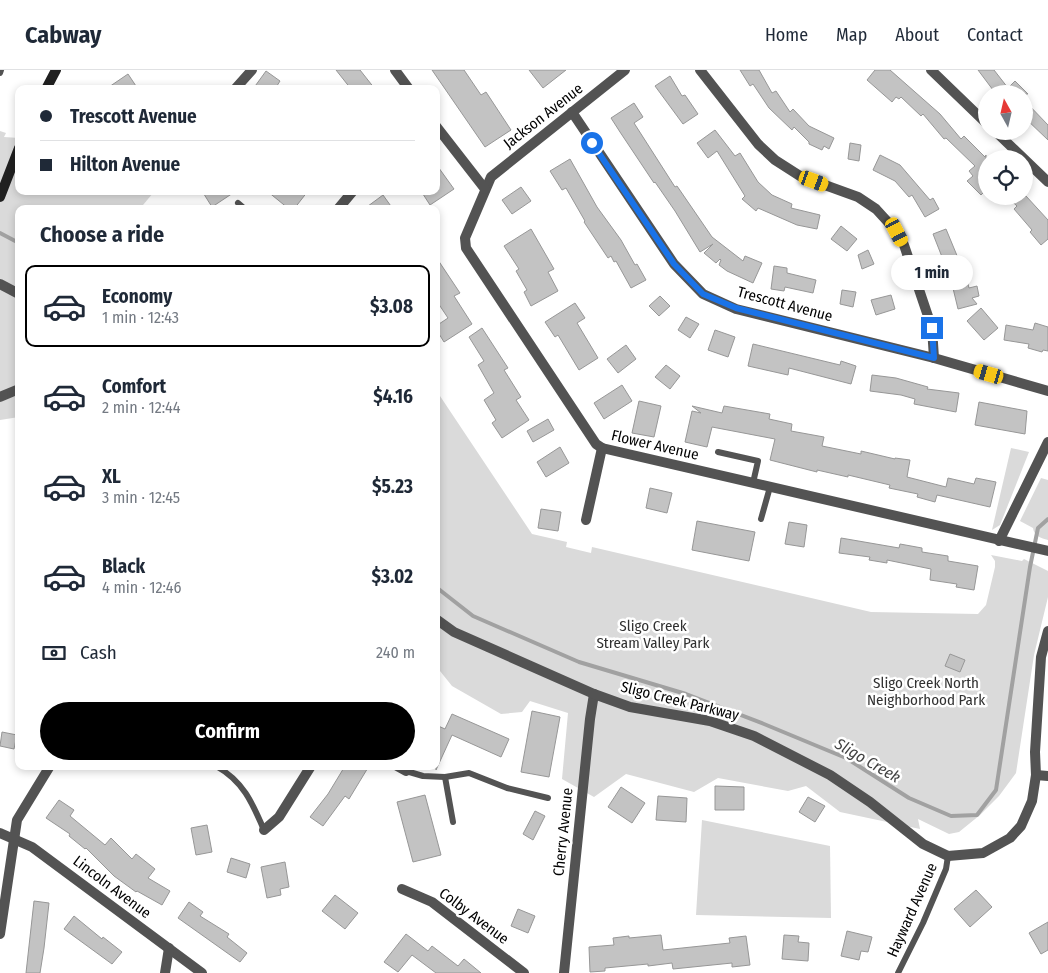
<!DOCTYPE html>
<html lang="en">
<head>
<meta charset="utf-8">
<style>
	:root { --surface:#fff; --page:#f6f6f7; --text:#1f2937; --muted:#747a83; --line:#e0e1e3; --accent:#000 }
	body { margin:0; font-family:"Fira Sans Condensed",sans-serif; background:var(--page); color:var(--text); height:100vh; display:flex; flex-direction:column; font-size:19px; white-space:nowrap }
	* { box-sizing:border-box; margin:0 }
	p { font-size:16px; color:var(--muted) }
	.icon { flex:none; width:28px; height:28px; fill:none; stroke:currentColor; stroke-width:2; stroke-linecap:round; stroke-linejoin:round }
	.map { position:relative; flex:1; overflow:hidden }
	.sheet { position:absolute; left:15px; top:135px; width:425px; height:565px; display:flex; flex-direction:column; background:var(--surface); border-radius:10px; box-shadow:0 2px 8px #0003 }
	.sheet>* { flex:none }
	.guide { position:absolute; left:15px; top:15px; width:425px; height:110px; border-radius:10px; box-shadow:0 2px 8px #0003; display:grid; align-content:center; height:110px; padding:0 25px; background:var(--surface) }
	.needle { width:32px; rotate:352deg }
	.buttons { position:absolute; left:978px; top:15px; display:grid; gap:10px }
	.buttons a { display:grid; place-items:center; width:55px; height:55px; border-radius:50%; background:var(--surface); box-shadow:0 2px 8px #0003; font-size:25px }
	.end { position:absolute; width:22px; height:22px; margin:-11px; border:6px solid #1a73e8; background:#fff; box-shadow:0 0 0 2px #fff }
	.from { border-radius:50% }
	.bubble { position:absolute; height:35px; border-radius:18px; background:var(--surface); box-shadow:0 2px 8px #0003; font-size:16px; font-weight:700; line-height:35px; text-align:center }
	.car { position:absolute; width:15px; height:30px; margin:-15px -8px; border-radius:6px; box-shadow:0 0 4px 1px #0007; background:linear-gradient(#f5c518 24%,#345 0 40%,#f5c518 0 76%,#345 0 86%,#f5c518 0) }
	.guide b { display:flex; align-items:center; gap:18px; height:48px; font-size:19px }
	.guide b+b { border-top:1px solid var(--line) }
	.guide i { width:12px; height:12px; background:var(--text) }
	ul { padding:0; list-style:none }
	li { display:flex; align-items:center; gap:15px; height:82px; margin:0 10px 8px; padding:0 15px; border:2px solid transparent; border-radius:10px }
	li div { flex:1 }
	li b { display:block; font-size:19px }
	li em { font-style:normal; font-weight:700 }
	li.current { border-color:var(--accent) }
	li>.icon { width:45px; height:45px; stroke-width:1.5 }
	h2 { padding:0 25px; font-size:22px; line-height:60px }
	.pay { display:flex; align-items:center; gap:12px; height:55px; padding:0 25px; font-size:19px }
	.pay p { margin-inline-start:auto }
	.primary-button { display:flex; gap:10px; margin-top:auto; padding:10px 25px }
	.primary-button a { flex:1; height:58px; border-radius:30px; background:var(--accent); color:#fff; font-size:20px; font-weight:700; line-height:58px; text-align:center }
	header { display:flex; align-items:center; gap:30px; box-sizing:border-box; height:70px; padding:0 25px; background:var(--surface); border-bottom:1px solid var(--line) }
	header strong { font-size:24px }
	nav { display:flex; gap:28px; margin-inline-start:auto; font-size:18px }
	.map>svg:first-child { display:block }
	.green { fill:#dadada }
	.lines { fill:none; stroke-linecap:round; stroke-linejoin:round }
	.stream { stroke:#a1a1a1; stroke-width:4 }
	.building { fill:#c3c3c3; stroke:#979797 }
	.service { stroke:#535353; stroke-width:6 }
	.minor { stroke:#535353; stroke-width:10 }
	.tertiary { stroke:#535353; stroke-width:10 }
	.secondary { stroke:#202020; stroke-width:10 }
	.route { stroke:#1a73e8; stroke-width:6 }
	.labels { text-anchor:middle; stroke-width:5; stroke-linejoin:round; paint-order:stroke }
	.street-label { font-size:15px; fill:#000; stroke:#fff }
	.park-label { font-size:15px; fill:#313131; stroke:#fff }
	.water-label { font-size:16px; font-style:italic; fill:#424242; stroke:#fff }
</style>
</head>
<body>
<header>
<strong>Cabway</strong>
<nav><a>Home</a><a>Map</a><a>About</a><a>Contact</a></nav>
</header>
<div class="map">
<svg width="1048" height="903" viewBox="0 0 1048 903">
	<rect width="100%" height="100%" fill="#fff"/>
	<g class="green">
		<path d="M0,61L6,63L4,67L19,68V121H150L153,123L143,135L146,139H19V347L0,350Z"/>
		<path d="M436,320L532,464L567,472L566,477L591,483L592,477L871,542L978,544L986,535L995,497V491L991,485L1022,491L1024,489L1048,501V527L1034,585L1016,703L999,726L980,745L959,762L949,764L918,749L920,759L840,742L806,716L788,721L718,708L694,722L626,704L594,727L562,709L568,643L530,631L522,642L501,644L452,616L436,596Z"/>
		<path d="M1011,378L1029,382L1000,455L992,460Z"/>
		<path d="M1041,408L1048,410V470C1041,468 1034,466 1033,458L1020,451Z"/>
		<path d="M702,750L830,776L831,848L696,845Z"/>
	</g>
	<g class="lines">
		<g class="stream">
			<path d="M0,163L19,173"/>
			<path d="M436,517L473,546L579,592L686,624L764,654L846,688L909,728L951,746L977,745L996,720L1030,497L1038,458L1048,449"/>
		</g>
	</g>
	<g class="building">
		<path d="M336,0H360L375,19H351Z"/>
		<path d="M432,0H464L481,25L486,22L511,60L485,77Z"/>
		<path d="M529,0H566L543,18Z"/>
		<path d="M740,0H759L772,23L776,21L790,42L793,39L809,56L834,68L829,79L824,76L822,80L809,74V72L794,57L792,60L769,38L753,14L750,16Z"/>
		<path d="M875,0H890L940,44L961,69L964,66L985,87L986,85V120L981,125L967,111L973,106L969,101L975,96L946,68L944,69L923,44L921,46L901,27L899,29L896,27L892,32L867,10Z"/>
		<path d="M978,0H994L1008,18L1015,11L1028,24H996Z"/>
		<path d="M266,1L280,11L275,19H253Z"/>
		<path d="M128,4L138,19H106Z"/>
		<path d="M670,6L682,26L685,25L698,44L683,54L655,16Z"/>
		<path d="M1024,30L1048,55V70L1024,47Z"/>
		<path d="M634,33L643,47L634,53L675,117L677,116L712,167L743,191L745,186L762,193L753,213L727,201L719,195L721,190L720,189L716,193L704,183L713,174L700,182L675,141L655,112L654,113L620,62L611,48Z"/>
		<path d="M715,60L735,86L740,83L758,112L772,125L792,134L791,138L820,145L817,159L797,155L758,138L756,141L742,129L745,126L717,81L708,88L697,73Z"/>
		<path d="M850,73L861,75L859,91L848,89Z"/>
		<path d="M880,85L900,95L930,130L933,128L939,139L925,147L912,125L909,127L895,111L873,100Z"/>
		<path d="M570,89L597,137L621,170L635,195L637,194L646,210L631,218L616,191L614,192L611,186L608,188L584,152L585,151L566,118L562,120L550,101Z"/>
		<path d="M436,94L454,119L430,135L421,121H436Z"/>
		<path d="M521,117L531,131L512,144L502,130Z"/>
		<path d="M202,121H236L212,137Z"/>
		<path d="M267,121H308L294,139H289Z"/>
		<path d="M383,125L393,139H364Z"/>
		<path d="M1006,126H1026L1048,150V169L1041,175L1030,162L1032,160L1014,139L1017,136Z"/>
		<path d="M841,156L857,169L847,181L831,169Z"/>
		<path d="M531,159L554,199L548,202L558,221L531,236L524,222L527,220L516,201L519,199L504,176Z"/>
		<path d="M946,159L958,188L961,187L969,218L977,216L979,226L972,228L977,234L958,239L951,210L946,211L942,192H944L933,164Z"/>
		<path d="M868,180L874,194L862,199L858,185Z"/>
		<path d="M436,187L460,223L454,226L472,254L444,272L436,259V256L448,248L436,230Z"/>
		<path d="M774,196L787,198V203L816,210L813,223L785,217L784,221L771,219Z"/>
		<path d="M842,220L856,222L853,237L840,234Z"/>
		<path d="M891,225L895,239L876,245L871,230Z"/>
		<path d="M660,226L670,236L659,246L649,236Z"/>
		<path d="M575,233L585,248L577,253L598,288L579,300L558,265L555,267L545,252Z"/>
		<path d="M981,238L998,258L984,270L967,251Z"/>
		<path d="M686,247L699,254L690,268L678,260Z"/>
		<path d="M1035,253L1048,257V281L1043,280L1042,282L1028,278L1029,274L1004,270L1006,255L1033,260Z"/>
		<path d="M482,258L508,298L504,300L521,327L516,330L529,350L502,368L492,353L496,350L484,330L494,323L478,295L484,291L469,267Z"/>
		<path d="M715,260L735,267L728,287L708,280Z"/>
		<path d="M753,274L840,295L841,291L856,296L851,314L789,298L788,305L748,296Z"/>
		<path d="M626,275L636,289L618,303L607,289Z"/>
		<path d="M666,295L680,306L670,319L655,307Z"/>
		<path d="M872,305L896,308L928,317L927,319L959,323L956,342L914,334L915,329L901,325L870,321Z"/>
		<path d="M622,315L632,331L604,349L594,333Z"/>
		<path d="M639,331L661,336L654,367L632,363Z"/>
		<path d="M979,332L1027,341L1025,364L975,355Z"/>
		<path d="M692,336L722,343L724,336L770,344L769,349L792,354L791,361L824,367L822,376L861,384V381L895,389V388L910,390L907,407L946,417L948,408L974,414L976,408L996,412L990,437L937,425L935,432L917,427L918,424L889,418L890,415L848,405V407L817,400V402L770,390L775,369L712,357L707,377L685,372L692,341L701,343Z"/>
		<path d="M548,349L554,360L533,372L527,361Z"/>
		<path d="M560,377L569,393L546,407L537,392Z"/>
		<path d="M650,418L672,423L667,443L646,438Z"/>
		<path d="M541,439L561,442L558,461L538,458Z"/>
		<path d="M697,451L755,462L749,491L692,480Z"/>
		<path d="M789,452L807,455L804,477L785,474Z"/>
		<path d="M841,468L899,478L900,474L922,478V482L948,486V491L978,496L974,520L956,517L957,514L930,510L931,499L887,490V493L869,490L870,487L839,483Z"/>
		<path d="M950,584L965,590L960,602L945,596Z"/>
		<path d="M532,641L560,647L549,707L521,702Z"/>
		<path d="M452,644L509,669L501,687L452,665L436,700V655L445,659Z"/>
		<path d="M2,662L17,665L14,679L0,676Z"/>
		<path d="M345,696H369L349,729L345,726L323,756L310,747L328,724Z"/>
		<path d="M715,716L744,717V740H715Z"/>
		<path d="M621,717L645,733L632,753L608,737Z"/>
		<path d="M425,725L441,785L413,792L397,732Z"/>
		<path d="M658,726L687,728L686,752L656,750Z"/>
		<path d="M808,727L825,736L815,752L799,742Z"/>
		<path d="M59,730L74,740L70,746L105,775L111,768L132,789L136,784L155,799L148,808L170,821L162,835L137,821L136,822L114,806L86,778L85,779L69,766L70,764L46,748Z"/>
		<path d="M535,741L545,746L533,770L523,764Z"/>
		<path d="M207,755L212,782L196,785L191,758Z"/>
		<path d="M231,788L250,794L246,808L227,802Z"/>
		<path d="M285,792L289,817L280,819L281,825L267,828L261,797Z"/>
		<path d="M976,820L992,837L970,857L954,839Z"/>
		<path d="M335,825L358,843L345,859L322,841Z"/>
		<path d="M34,831L49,833L44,878L40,903H26Z"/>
		<path d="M189,832L203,842L200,846L229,864L227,867L247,883L240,892L178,848Z"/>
		<path d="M518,839L535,846L528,863L511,856Z"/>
		<path d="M74,846L102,869L103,867L122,882L112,894L64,859Z"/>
		<path d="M1048,852V880L1041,884L1029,863Z"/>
		<path d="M847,861L872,867L868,882L861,881L859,890L841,886Z"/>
		<path d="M406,864L428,881L432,876L458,896L464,889L481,903H436L412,885L398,902L384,892Z"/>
		<path d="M661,865L663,880L730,873L729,868L746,866L750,895L732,897V893L673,899L672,893L648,896V894L605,898V901L590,902L589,877L614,875L613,868L629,866V868Z"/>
		<path d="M784,865L799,866L798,872L809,873L808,891L782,889Z"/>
	</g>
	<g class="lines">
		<g class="service">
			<path d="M0,3L1,0"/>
			<path d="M238,133L245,139"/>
			<path d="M718,382L758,391L753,413"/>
			<path d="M761,449L770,417"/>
			<path d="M216,696C243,711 252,732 264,760"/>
			<path d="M406,701L423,706L445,707L469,703L507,718L548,728"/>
			<path d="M445,707L453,752"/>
			<path d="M898,903L923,853L946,799L948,786"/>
		</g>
		<g class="minor">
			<path d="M395,0L409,19"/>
			<path d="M625,0L491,107L465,168L466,178L596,374L602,378L1048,481"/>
			<path d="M700,0L758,74L775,90L800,106L858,127L876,139L897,162L904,175L932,258L934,288"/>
			<path d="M931,0L986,53"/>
			<path d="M235,19L252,0"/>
			<path d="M572,42L674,194L703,224L736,239L934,288L1048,321"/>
			<path d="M436,56L485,119"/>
			<path d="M995,61L1048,112"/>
			<path d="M338,139L353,121"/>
			<path d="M586,450L602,378"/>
			<path d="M999,471L1048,372"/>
			<path d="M397,696L406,701"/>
			<path d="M1036,705L1048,706"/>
			<path d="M264,760L279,747L311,696"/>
			<path d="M0,763L32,777L202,903"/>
			<path d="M402,819L432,832L524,903"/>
			<path d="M0,864L17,750L50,696"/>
			<path d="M165,903L169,878"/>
			<path d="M564,903L590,649L594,624"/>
		</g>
		<g class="tertiary">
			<path d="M0,214L19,224"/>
			<path d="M0,327L19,319"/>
			<path d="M436,549L454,562L594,624L630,637L710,651L754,666L830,705L870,732L923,774L948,786L983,783L1010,768L1021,756L1032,731L1036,705L1035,682L1041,587L1048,561"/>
		</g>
		<g class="secondary">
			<path d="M46,19L56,0"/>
			<path d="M0,127L19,78"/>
		</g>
	</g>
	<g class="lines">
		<path class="route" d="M592,73L674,194L703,224L736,238L934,288L932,258"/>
	</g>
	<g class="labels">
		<g class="street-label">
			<text transform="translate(543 46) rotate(-38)" y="5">Jackson Avenue</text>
			<text transform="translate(785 234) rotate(15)" y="5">Trescott Avenue</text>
			<text transform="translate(655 375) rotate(13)" y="5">Flower Avenue</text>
			<text transform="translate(680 631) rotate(14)" y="5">Sligo Creek Parkway</text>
			<text transform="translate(563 762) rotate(-84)" y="5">Cherry Avenue</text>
			<text transform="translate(112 817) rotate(37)" y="5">Lincoln Avenue</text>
			<text transform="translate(912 840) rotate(-66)" y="5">Hayward Avenue</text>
			<text transform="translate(474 846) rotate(37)" y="5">Colby Avenue</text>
		</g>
		<g class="park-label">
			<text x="653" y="561">Sligo Creek<tspan x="653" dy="17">Stream Valley Park</tspan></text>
			<text x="926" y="618">Sligo Creek North<tspan x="926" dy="17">Neighborhood Park</tspan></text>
		</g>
		<g class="water-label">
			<text transform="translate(868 690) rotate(30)" y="6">Sligo Creek</text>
		</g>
	</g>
</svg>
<div class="buttons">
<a><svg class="needle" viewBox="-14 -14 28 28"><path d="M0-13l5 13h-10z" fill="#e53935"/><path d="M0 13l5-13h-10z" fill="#747a83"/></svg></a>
<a><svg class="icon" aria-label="locate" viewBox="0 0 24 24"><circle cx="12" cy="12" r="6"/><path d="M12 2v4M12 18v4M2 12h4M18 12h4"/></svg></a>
</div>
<i class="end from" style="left:592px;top:73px"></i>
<i class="end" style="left:932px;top:258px"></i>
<div class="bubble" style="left:891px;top:185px;width:82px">1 min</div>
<i class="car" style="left:814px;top:111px;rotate:110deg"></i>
<i class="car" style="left:897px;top:162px;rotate:152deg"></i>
<i class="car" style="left:989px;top:304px;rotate:286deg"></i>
<div class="guide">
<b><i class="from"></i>Trescott Avenue</b>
<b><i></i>Hilton Avenue</b>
</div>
<section class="sheet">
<h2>Choose a ride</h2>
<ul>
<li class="current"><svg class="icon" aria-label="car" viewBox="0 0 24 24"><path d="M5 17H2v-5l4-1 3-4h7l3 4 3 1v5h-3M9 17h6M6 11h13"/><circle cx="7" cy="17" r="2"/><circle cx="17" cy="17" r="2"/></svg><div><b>Economy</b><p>1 min · 12:43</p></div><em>$3.08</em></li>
<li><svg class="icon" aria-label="car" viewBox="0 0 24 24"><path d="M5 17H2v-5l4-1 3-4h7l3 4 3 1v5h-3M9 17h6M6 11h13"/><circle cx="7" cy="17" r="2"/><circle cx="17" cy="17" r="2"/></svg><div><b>Comfort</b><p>2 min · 12:44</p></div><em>$4.16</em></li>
<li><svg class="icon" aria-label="car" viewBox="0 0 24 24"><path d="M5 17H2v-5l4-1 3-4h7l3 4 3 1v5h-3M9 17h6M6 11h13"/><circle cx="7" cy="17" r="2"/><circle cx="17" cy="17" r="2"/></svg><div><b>XL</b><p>3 min · 12:45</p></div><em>$5.23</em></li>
<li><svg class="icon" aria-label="car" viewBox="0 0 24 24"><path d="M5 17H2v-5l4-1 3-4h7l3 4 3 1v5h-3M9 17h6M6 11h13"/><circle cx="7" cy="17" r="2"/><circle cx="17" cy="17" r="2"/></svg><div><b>Black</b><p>4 min · 12:46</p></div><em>$3.02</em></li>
</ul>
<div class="pay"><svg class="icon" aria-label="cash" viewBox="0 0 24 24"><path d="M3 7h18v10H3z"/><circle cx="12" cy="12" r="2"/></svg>Cash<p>240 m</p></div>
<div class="primary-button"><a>Confirm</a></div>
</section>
</div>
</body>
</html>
